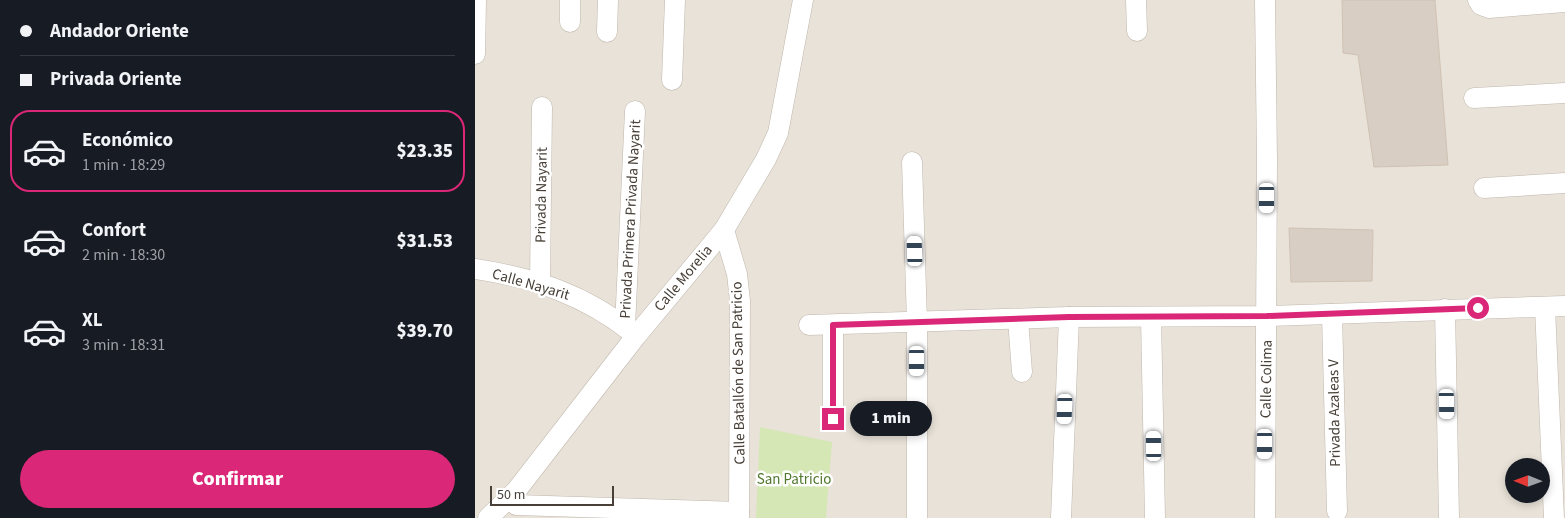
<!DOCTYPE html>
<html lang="es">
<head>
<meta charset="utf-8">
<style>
	:root { --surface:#171b24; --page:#20242c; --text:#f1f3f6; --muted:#9ea1a6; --line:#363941; --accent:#db2777 }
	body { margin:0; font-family:"Source Sans 3",sans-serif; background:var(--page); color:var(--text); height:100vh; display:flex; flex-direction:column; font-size:19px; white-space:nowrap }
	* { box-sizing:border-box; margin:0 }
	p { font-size:16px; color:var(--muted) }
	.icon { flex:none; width:28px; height:28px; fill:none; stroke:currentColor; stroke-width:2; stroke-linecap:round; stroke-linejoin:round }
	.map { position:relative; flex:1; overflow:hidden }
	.drawer { display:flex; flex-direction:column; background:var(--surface); width:475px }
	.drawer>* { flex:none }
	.top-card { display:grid; align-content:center; height:110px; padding:0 20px; background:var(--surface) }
	.needle { width:32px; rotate:271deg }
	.fabs { position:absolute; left:1030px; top:458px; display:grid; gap:10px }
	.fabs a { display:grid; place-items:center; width:45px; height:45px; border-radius:50%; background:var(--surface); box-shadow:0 2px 8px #0003; font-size:25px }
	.scale { position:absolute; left:15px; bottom:12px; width:124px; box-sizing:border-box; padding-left:5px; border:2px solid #484038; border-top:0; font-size:14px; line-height:18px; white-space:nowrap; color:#484038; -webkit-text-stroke:4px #fff; paint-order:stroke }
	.end { position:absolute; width:22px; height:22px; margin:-11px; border:6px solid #db2777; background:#fff; box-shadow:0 0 0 2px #fff }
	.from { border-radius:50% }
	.bubble { position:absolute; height:35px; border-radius:18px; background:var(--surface); box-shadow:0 2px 8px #0003; font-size:16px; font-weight:800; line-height:35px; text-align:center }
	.car { position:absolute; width:15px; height:30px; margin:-15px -8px; border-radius:6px; box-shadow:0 0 4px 1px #0007; background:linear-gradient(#fff 24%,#345 0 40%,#fff 0 76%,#345 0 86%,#fff 0) }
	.top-card b { display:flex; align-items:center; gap:18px; height:48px; font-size:19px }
	.top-card b+b { border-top:1px solid var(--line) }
	.top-card i { width:12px; height:12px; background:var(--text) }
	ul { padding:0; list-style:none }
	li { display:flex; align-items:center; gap:15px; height:82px; margin:0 10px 8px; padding:0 10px; border:2px solid transparent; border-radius:20px }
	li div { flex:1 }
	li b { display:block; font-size:19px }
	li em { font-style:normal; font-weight:800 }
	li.active { border-color:var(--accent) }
	li>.icon { width:45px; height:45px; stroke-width:1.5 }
	.button { display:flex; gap:10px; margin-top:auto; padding:10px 20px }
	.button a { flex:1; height:58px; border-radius:30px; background:var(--accent); color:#fff; font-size:20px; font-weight:800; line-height:58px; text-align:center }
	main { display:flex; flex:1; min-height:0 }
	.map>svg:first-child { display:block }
	.residential { fill:#e8e2d8; fill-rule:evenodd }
	.green { fill:#d5e7b5 }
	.building { fill:#d9cec3; stroke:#d0c2b3 }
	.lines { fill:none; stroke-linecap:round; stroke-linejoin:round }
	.minor-casing { stroke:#c0b7ad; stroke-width:21 }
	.minor { stroke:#fff; stroke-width:20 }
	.route { stroke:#db2777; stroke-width:6 }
	.labels { text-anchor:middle; stroke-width:5; stroke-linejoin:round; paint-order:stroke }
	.street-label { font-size:15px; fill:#484038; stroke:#fff }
	.park-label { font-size:15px; fill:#50782d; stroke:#fff }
</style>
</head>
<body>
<main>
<section class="drawer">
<div class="top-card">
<b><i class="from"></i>Andador Oriente</b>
<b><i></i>Privada Oriente</b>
</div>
<ul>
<li class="active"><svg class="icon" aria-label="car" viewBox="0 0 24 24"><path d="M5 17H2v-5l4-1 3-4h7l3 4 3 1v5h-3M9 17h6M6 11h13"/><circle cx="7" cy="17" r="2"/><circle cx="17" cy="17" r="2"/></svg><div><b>Económico</b><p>1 min · 18:29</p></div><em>$23.35</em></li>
<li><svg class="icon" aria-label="car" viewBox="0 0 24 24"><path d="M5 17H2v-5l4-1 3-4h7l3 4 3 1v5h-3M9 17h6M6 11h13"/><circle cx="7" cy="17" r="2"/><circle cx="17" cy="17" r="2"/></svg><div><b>Confort</b><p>2 min · 18:30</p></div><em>$31.53</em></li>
<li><svg class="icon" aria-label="car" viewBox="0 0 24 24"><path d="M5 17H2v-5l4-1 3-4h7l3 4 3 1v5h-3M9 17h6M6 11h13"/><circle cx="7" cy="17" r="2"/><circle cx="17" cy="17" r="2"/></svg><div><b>XL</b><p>3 min · 18:31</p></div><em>$39.70</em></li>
</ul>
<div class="button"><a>Confirmar</a></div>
</section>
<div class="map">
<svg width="1090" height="518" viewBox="0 0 1090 518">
	<rect width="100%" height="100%" fill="#f4f0ea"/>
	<path class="residential" d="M0,0H1090V518H0ZM1039,466H1066V494H1039Z"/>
	<path class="green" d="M285,427L357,442L351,518H281Z"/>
	<g class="building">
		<path d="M867,0H960L973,165L899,167L883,55L868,53Z"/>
		<path d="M814,228L898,230L897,281L816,282Z"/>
	</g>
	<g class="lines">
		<g class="minor-casing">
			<g id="minor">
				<path d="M661,0L662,31"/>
				<path d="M1003,0L1006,5L1014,8L1090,2"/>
				<path d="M95,22V0"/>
				<path d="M132,32L133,0"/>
				<path d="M0,54L1,0"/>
				<path d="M197,80L200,0"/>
				<path d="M999,98L1090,93"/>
				<path d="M437,162L442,322V518"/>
				<path d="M1009,188L1090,183"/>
				<path d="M249,230L262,274L265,301L264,518"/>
				<path d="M0,269C60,278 110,295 158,333"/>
				<path d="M65,283L67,107"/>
				<path d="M1070,307L1079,518"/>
				<path d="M970,309L974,518"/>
				<path d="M857,314L862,511"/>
				<path d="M676,317L680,518"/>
				<path d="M543,319L547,372"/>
				<path d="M334,325L594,317L792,316L1090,306"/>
				<path d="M358,325V419"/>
				<path d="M150,327L160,111"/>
				<path d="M41,505L264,512"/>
				<path d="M13,518L41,491L161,336L249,230L291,159L303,133L328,0"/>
				<path d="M586,518L594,317"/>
				<path d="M790,518L792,159L790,0"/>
			</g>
		</g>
		<use href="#minor" class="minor"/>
	</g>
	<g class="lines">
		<path class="route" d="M358,419V325L594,317L792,316L1003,308"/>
	</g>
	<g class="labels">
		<g class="street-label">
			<text transform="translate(66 195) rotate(-89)" y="5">Privada Nayarit</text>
			<text transform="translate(155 219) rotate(-87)" y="5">Privada Primera Privada Nayarit</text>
			<text transform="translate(208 278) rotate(-50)" y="5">Calle Morelia</text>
			<text transform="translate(56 284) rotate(16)" y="5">Calle Nayarit</text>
			<text transform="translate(263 373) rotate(-91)" y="5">Calle Batallón de San Patricio</text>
			<text transform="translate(791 379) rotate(-89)" y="5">Calle Colima</text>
			<text transform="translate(859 413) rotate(-91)" y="5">Privada Azaleas V</text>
		</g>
		<g class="park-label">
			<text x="319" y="484">San Patricio</text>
		</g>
	</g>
</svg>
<div class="fabs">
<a><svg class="needle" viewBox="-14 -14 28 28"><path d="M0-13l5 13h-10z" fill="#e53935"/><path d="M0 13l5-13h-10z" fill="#9ea1a6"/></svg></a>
</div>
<div class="scale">50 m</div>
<i class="end from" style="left:1003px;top:308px"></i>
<i class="end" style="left:358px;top:419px"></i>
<div class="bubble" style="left:375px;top:401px;width:82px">1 min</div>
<i class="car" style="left:792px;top:198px;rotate:180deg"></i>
<i class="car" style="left:440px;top:251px;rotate:358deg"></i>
<i class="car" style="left:442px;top:361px;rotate:180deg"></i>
<i class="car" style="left:972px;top:404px;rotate:179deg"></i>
<i class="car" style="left:590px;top:409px;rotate:182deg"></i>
<i class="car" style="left:790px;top:444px;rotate:180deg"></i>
<i class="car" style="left:679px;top:446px;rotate:359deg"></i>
</div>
</main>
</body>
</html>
